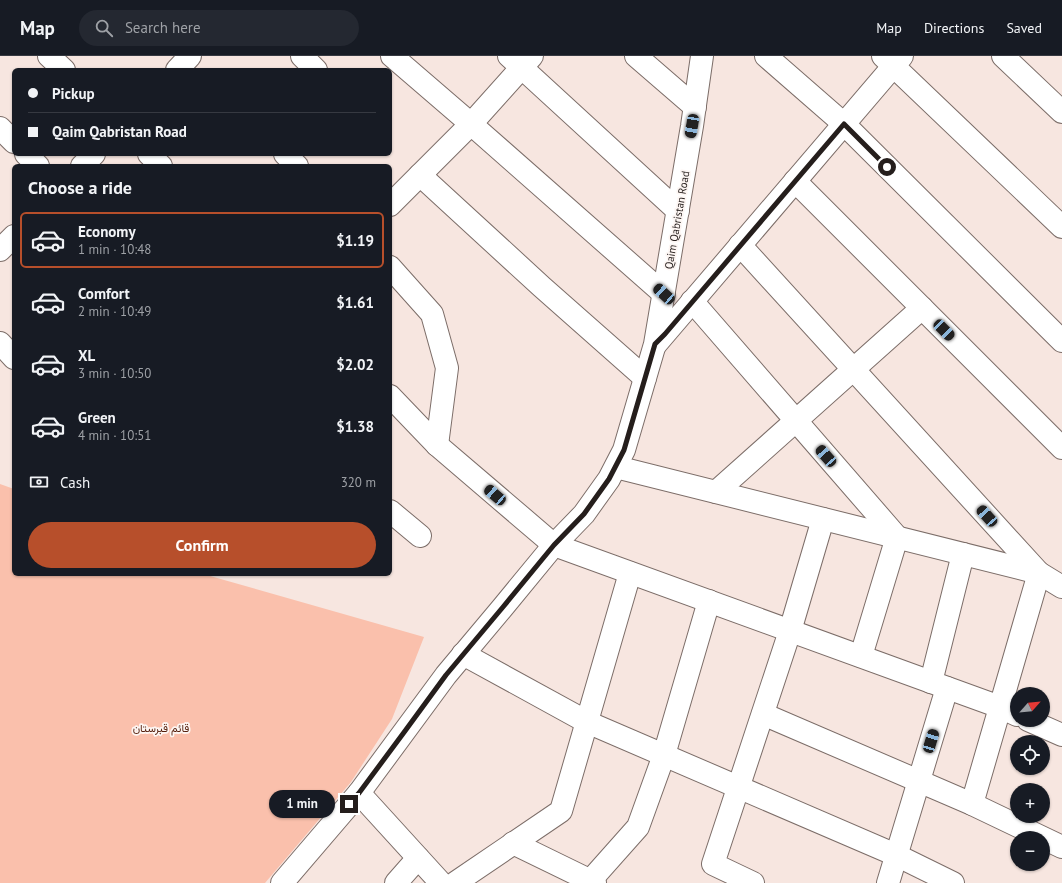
<!DOCTYPE html>
<html lang="en">
<head>
<meta charset="utf-8">
<style>
	:root { --surface:#171b24; --page:#242831; --text:#f1f3f6; --muted:#9ea1a6; --line:#363941; --accent:#b74f2b }
	body { margin:0; font-family:"PT Sans",Vazirmatn,sans-serif; background:var(--page); color:var(--text); height:100vh; display:flex; flex-direction:column; font-size:15px; white-space:nowrap }
	* { box-sizing:border-box; margin:0 }
	p { font-size:13px; color:var(--muted) }
	.icon { flex:none; width:22px; height:22px; fill:none; stroke:currentColor; stroke-width:2; stroke-linecap:round; stroke-linejoin:round }
	.map { position:relative; flex:1; overflow:hidden }
	.details { position:absolute; left:12px; top:108px; width:380px; height:412px; display:flex; flex-direction:column; background:var(--surface); border-radius:6px; box-shadow:0 1px 3px #0004 }
	.details>* { flex:none }
	.top-card { position:absolute; left:12px; top:12px; width:380px; height:88px; border-radius:6px; box-shadow:0 1px 3px #0004; display:grid; align-content:center; height:88px; padding:0 16px; background:var(--surface) }
	.needle { width:26px; rotate:63deg }
	.fabs { position:absolute; left:1010px; top:631px; display:grid; gap:8px }
	.fabs a { display:grid; place-items:center; width:40px; height:40px; border-radius:50%; background:var(--surface); box-shadow:0 1px 3px #0004; font-size:20px }
	.end { position:absolute; width:18px; height:18px; margin:-9px; border:5px solid #251e1c; background:#fff; box-shadow:0 0 0 2px #fff }
	.from { border-radius:50% }
	.bubble { position:absolute; height:28px; border-radius:14px; background:var(--surface); box-shadow:0 1px 3px #0004; font-size:13px; font-weight:600; line-height:28px; text-align:center }
	.car { position:absolute; width:12px; height:24px; margin:-12px -6px; border-radius:5px; box-shadow:0 0 3px 1px #0007; background:linear-gradient(#222 24%,#8ab4d8 0 40%,#222 0 76%,#8ab4d8 0 86%,#222 0) }
	.top-card b { display:flex; align-items:center; gap:14px; height:38px; font-size:15px }
	.top-card b+b { border-top:1px solid var(--line) }
	.top-card i { width:10px; height:10px; background:var(--text) }
	ul { padding:0; list-style:none }
	li { display:flex; align-items:center; gap:12px; height:56px; margin:0 8px 6px; padding:0 8px; border:2px solid transparent; border-radius:6px }
	li div { flex:1 }
	li b { display:block; font-size:15px }
	li em { font-style:normal; font-weight:600 }
	li.on { border-color:var(--accent) }
	li>.icon { width:36px; height:36px; stroke-width:1.5 }
	h2 { padding:0 16px; font-size:18px; line-height:48px }
	.pay { display:flex; align-items:center; gap:10px; height:44px; padding:0 16px; font-size:15px }
	.pay p { margin-inline-start:auto }
	.button { display:flex; gap:8px; margin-top:auto; padding:8px 16px }
	.button a { flex:1; height:46px; border-radius:24px; background:var(--accent); color:#fff; font-size:16px; font-weight:600; line-height:46px; text-align:center }
	header { display:flex; align-items:center; gap:24px; box-sizing:border-box; height:56px; padding:0 20px; background:var(--surface); border-bottom:1px solid var(--line) }
	header strong { font-size:19px }
	nav { display:flex; gap:22px; margin-inline-start:auto; font-size:14px }
	.search { width:280px; height:36px; background:var(--page); display:flex; align-items:center; gap:10px; box-sizing:border-box; padding:0 14px; border-radius:22px; color:var(--muted); font-size:15px }
	.map>svg:first-child { display:block }
	.green { fill:#fac0ac }
	.lines { fill:none; stroke-linecap:round; stroke-linejoin:round }
	.minor-casing { stroke:#7c6d68; stroke-width:24 }
	.minor { stroke:#fff; stroke-width:22 }
	.route { stroke:#251e1c; stroke-width:5 }
	.labels { text-anchor:middle; stroke-width:3.5; stroke-linejoin:round; paint-order:stroke }
	.street-label { font-size:11px; fill:#251e1c; stroke:#fdf6f3 }
	.park-label { font-size:11px; fill:#551f0c; stroke:#fdf6f3 }
</style>
</head>
<body>
<header>
<strong>Map</strong>
<div class="search"><svg class="icon" aria-label="search" viewBox="0 0 24 24"><circle cx="10" cy="10" r="6"/><path d="M15 15l6 6"/></svg>Search here</div>
<nav><a>Map</a><a>Directions</a><a>Saved</a></nav>
</header>
<div class="map">
<svg width="1062" height="827" viewBox="0 0 1062 827">
	<rect width="100%" height="100%" fill="#f7e6e0"/>
	<path class="green" d="M0,428L14,433V518H203L424,581L392,663L351,726L265,827H0Z"/>
	<g class="lines">
		<g class="minor-casing">
			<g id="minor">
				<path d="M49,0L64,14"/>
				<path d="M302,0L316,14"/>
				<path d="M392,0L471,68L664,238"/>
				<path d="M509,0L678,155"/>
				<path d="M532,0L471,68L420,119L542,231L645,322"/>
				<path d="M636,0L695,51"/>
				<path d="M766,0L844,68L1062,285"/>
				<path d="M883,0L1062,171"/>
				<path d="M1003,0L1062,56"/>
				<path d="M177,14L190,0"/>
				<path d="M0,72L14,86"/>
				<path d="M26,98L38,110"/>
				<path d="M149,98L161,110"/>
				<path d="M285,98L297,110"/>
				<path d="M82,110L94,98"/>
				<path d="M795,125L1062,392"/>
				<path d="M390,149L420,119"/>
				<path d="M740,189L1039,517L972,748"/>
				<path d="M0,194L14,180"/>
				<path d="M390,211L432,258L447,312L437,389"/>
				<path d="M692,245L897,481L861,600"/>
				<path d="M0,287L14,302"/>
				<path d="M656,288L902,0"/>
				<path d="M390,340L437,389L554,489L931,626L1000,651L1017,659"/>
				<path d="M616,411L1039,517L1062,531"/>
				<path d="M716,436L922,252"/>
				<path d="M390,455L420,480"/>
				<path d="M463,598L587,666L896,799L953,827"/>
				<path d="M931,626L963,498"/>
				<path d="M763,658L972,748L1062,791"/>
				<path d="M1028,664L1062,679"/>
				<path d="M359,737L441,827"/>
				<path d="M513,787L595,827"/>
				<path d="M590,825L638,771L664,699L709,545"/>
				<path d="M282,827L359,737L446,619L503,551L554,489L584,458L609,423L624,394L655,288L692,70L702,0"/>
				<path d="M396,827L418,802"/>
				<path d="M455,827L561,755L630,517"/>
				<path d="M753,827L713,808L790,575L823,463"/>
				<path d="M888,827L947,632"/>
			</g>
		</g>
		<use href="#minor" class="minor"/>
	</g>
	<g class="lines">
		<path class="route" d="M349,748L359,737L405,675L446,619L503,551L554,489L584,458L609,423L624,394L655,288L665,278L844,68L887,111"/>
	</g>
	<g class="labels">
		<g class="street-label">
			<text transform="translate(677 164) rotate(-80)" y="4">Qaim Qabristan Road</text>
		</g>
		<g class="park-label">
			<text x="161" y="676">قائم قبرستان</text>
		</g>
	</g>
</svg>
<div class="fabs">
<a><svg class="needle" viewBox="-14 -14 28 28"><path d="M0-13l5 13h-10z" fill="#e53935"/><path d="M0 13l5-13h-10z" fill="#9ea1a6"/></svg></a>
<a><svg class="icon" aria-label="locate" viewBox="0 0 24 24"><circle cx="12" cy="12" r="6"/><path d="M12 2v4M12 18v4M2 12h4M18 12h4"/></svg></a>
<a>+</a>
<a>−</a>
</div>
<i class="end from" style="left:887px;top:111px"></i>
<i class="end" style="left:349px;top:748px"></i>
<div class="bubble" style="left:269px;top:734px;width:66px">1 min</div>
<i class="car" style="left:692px;top:70px;rotate:190deg"></i>
<i class="car" style="left:664px;top:238px;rotate:312deg"></i>
<i class="car" style="left:944px;top:274px;rotate:135deg"></i>
<i class="car" style="left:826px;top:400px;rotate:319deg"></i>
<i class="car" style="left:495px;top:439px;rotate:311deg"></i>
<i class="car" style="left:987px;top:460px;rotate:318deg"></i>
<i class="car" style="left:931px;top:685px;rotate:17deg"></i>
<div class="top-card">
<b><i class="from"></i>Pickup</b>
<b><i></i>Qaim Qabristan Road</b>
</div>
<section class="details">
<h2>Choose a ride</h2>
<ul>
<li class="on"><svg class="icon" aria-label="car" viewBox="0 0 24 24"><path d="M5 17H2v-5l4-1 3-4h7l3 4 3 1v5h-3M9 17h6M6 11h13"/><circle cx="7" cy="17" r="2"/><circle cx="17" cy="17" r="2"/></svg><div><b>Economy</b><p>1 min · 10:48</p></div><em>$1.19</em></li>
<li><svg class="icon" aria-label="car" viewBox="0 0 24 24"><path d="M5 17H2v-5l4-1 3-4h7l3 4 3 1v5h-3M9 17h6M6 11h13"/><circle cx="7" cy="17" r="2"/><circle cx="17" cy="17" r="2"/></svg><div><b>Comfort</b><p>2 min · 10:49</p></div><em>$1.61</em></li>
<li><svg class="icon" aria-label="car" viewBox="0 0 24 24"><path d="M5 17H2v-5l4-1 3-4h7l3 4 3 1v5h-3M9 17h6M6 11h13"/><circle cx="7" cy="17" r="2"/><circle cx="17" cy="17" r="2"/></svg><div><b>XL</b><p>3 min · 10:50</p></div><em>$2.02</em></li>
<li><svg class="icon" aria-label="car" viewBox="0 0 24 24"><path d="M5 17H2v-5l4-1 3-4h7l3 4 3 1v5h-3M9 17h6M6 11h13"/><circle cx="7" cy="17" r="2"/><circle cx="17" cy="17" r="2"/></svg><div><b>Green</b><p>4 min · 10:51</p></div><em>$1.38</em></li>
</ul>
<div class="pay"><svg class="icon" aria-label="cash" viewBox="0 0 24 24"><path d="M3 7h18v10H3z"/><circle cx="12" cy="12" r="2"/></svg>Cash<p>320 m</p></div>
<div class="button"><a>Confirm</a></div>
</section>
</div>
</body>
</html>
